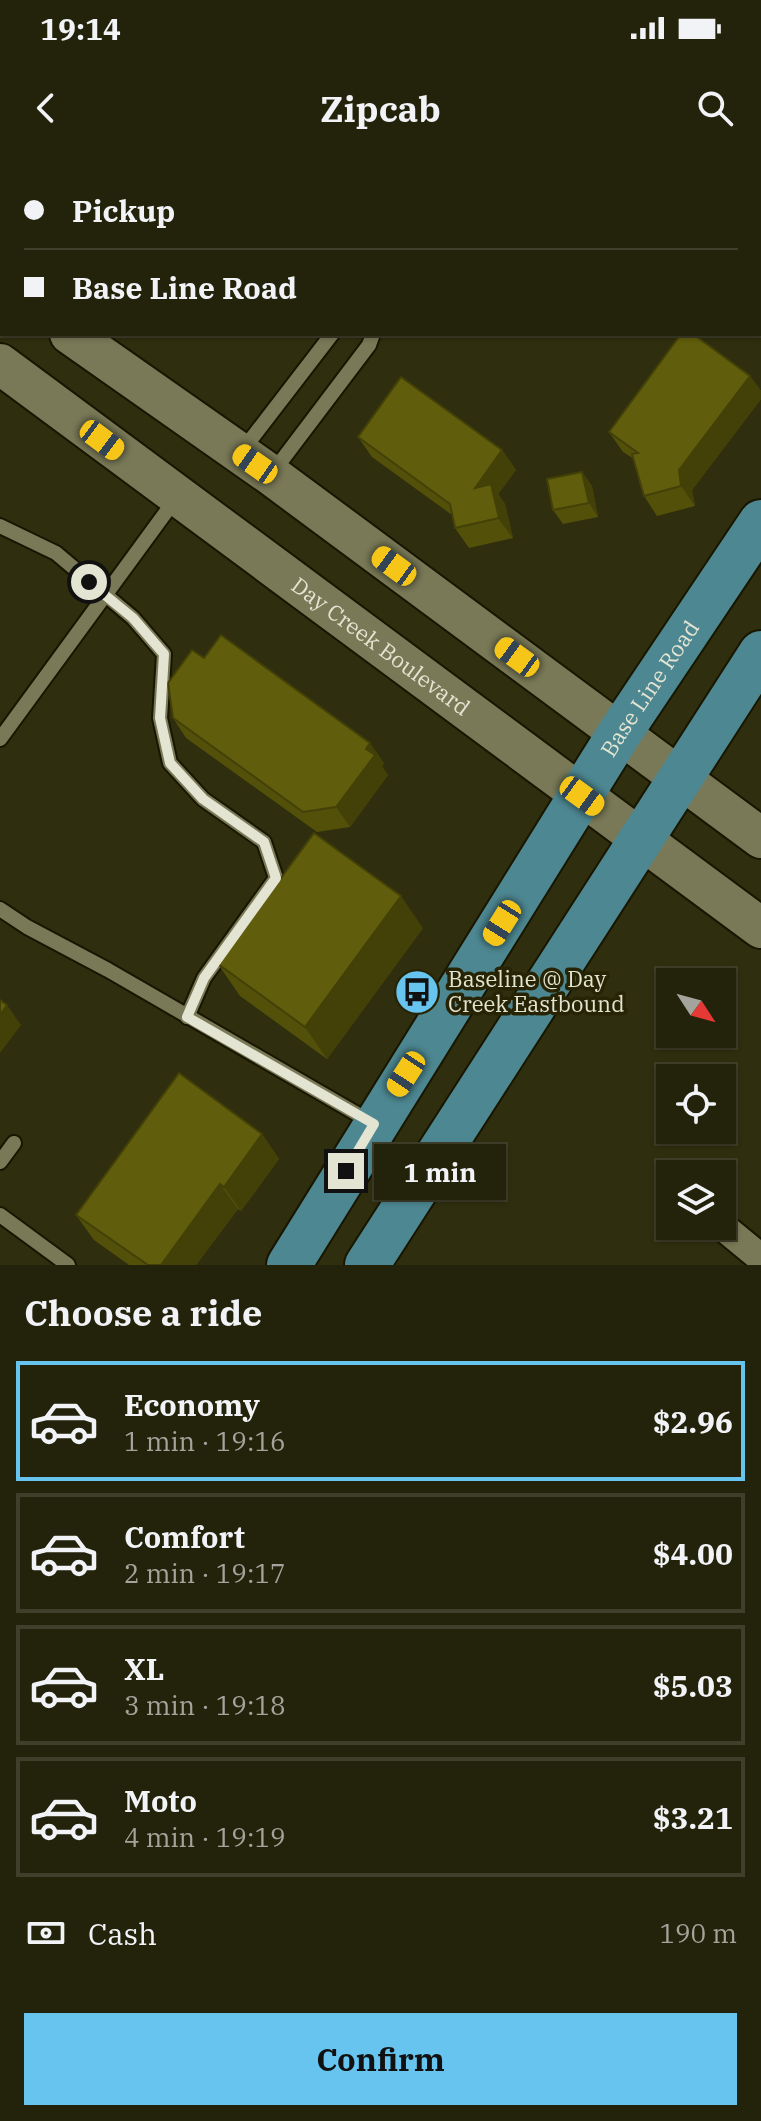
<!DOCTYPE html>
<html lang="en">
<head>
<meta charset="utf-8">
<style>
	:root { --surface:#23220a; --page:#2b2a13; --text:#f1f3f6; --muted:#a3a49c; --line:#403f2b; --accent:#66c4ef }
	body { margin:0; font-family:"IBM Plex Serif",serif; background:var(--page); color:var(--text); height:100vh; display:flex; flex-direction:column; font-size:30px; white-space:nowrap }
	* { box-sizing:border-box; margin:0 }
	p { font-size:26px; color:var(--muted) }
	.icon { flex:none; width:44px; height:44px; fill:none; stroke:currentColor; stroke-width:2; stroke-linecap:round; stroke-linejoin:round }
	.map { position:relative; height:1105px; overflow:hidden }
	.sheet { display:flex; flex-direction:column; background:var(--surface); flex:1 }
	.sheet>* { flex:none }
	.guide { position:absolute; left:0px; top:0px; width:762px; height:176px; box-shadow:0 2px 6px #0004,0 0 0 2px var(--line); display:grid; align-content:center; height:176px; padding:0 24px; background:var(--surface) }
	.needle { width:52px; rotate:126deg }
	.controls { position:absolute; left:656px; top:808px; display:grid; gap:16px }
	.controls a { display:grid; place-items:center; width:80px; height:80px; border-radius:0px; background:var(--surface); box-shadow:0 2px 6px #0004,0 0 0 2px var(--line); font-size:40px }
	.end { position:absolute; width:36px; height:36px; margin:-18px; border:10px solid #e3e4d1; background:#111; box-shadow:0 0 0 4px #111 }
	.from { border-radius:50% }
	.bubble { position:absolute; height:56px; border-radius:0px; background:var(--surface); box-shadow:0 2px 6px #0004,0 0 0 2px var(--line); font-size:26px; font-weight:800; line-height:56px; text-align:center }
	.car { position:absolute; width:24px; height:48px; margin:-24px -12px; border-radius:10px; box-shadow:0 0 6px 2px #0007; background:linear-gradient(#f5c518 24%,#345 0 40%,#f5c518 0 76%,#345 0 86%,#f5c518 0) }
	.guide b { display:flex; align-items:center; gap:28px; height:76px; font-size:30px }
	.guide b+b { border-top:2px solid var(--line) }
	.guide i { width:20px; height:20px; background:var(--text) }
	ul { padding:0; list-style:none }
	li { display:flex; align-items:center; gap:24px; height:120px; margin:0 16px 12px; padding:0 8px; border:4px solid var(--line); border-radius:0px }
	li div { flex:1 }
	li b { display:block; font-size:30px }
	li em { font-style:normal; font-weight:800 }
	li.selected { border-color:var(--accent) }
	li>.icon { width:72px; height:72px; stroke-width:1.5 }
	h2 { padding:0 24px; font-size:36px; line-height:96px }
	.pay { display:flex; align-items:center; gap:20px; height:88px; padding:0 24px; font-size:30px }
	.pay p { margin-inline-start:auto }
	.cta { display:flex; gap:16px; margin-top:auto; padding:16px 24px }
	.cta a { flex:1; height:92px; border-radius:0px; background:var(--accent); color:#111; font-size:32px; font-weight:800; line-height:92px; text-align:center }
	.status { display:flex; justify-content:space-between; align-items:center; height:56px; padding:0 40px; background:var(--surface); direction:ltr }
	.status svg { height:22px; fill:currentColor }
	header { display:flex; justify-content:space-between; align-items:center; height:104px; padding:0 24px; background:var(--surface); font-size:36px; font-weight:800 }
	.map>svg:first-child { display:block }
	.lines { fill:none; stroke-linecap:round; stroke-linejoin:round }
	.lane-casing { stroke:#181600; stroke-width:18 }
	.street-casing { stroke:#181600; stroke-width:32 }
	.secondary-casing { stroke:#181600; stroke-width:44 }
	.primary-casing { stroke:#181600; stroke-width:48 }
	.lane { stroke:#797957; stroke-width:14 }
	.street { stroke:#797957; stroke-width:28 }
	.secondary { stroke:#797957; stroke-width:40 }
	.primary { stroke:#4d8791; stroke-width:44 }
	.wall { fill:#53500a }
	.shaded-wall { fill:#434108 }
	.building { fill:#605d0c; stroke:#434108; stroke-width:2 }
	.route { stroke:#e3e4d1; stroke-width:10 }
	.labels { text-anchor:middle; stroke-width:7; stroke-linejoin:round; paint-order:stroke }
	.street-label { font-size:22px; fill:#e3e4d1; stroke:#262404 }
	.poi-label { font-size:22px; fill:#e3e4d1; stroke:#262404; text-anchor:start }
</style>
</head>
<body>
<div class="status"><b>19:14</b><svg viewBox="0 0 49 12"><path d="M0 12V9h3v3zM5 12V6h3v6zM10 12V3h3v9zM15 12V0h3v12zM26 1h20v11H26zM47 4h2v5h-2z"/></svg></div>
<header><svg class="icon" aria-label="back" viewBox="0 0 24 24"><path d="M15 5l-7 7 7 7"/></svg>Zipcab<svg class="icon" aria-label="search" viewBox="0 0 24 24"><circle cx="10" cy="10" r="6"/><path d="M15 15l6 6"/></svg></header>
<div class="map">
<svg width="761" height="1105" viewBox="0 0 761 1105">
	<rect width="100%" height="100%" fill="#2f2e0e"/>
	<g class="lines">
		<g class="lane-casing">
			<g id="lane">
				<path d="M686,2L687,0"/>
				<path d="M242,291L332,174"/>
				<path d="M273,312L369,185L373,174"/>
				<path d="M0,366L56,393L133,458L164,494L160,558L170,603L203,639L264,682L276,718L204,818L187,857"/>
				<path d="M0,579L177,337"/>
				<path d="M0,749L27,767L108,810L371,962"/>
				<path d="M0,1002L14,983"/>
				<path d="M0,1055L68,1105"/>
			</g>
		</g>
		<g class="street-casing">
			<g id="street">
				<path d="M50,0L53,2"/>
				<path d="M499,0L502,2"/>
				<path d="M275,2L277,0"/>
				<path d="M722,1066L761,1098"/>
			</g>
		</g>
		<g class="secondary-casing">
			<g id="secondary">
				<path d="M0,128L2,129"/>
				<path d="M70,174L271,315L761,678"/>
				<path id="s1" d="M0,204L761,768"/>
			</g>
		</g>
		<g class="primary-casing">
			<g id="primary">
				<path id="s2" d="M289,1105L619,574L761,362"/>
				<path d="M367,1105L761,493"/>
			</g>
		</g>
		<use href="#lane" class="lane"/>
		<use href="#street" class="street"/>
		<use href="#secondary" class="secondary"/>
		<use href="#primary" class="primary"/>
	</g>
	<g class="wall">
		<path d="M750,216L761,231V239L692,330L695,346L657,356L644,336L634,299L623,292L609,272Z"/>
		<path d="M358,277L502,290L516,310L498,334L505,344L513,378L469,388L455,368L452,355L372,297Z"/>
		<path d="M582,312L592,326L598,357L563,364L553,350Z"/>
		<path d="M204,498L384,603L382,606L388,615L350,667L317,672L186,578L173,558Z"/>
		<path d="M423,768L327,899L240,836L218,804Z"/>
		<path d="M262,974L279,999L241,1051L238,1049L196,1105H129L94,1080L76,1055Z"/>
	</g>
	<g class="shaded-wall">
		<path d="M750,216L761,231V239L692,330L695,346L681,326L679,310Z"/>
		<path d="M502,290L516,310L498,334L505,344L513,378L475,328Z"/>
		<path d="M582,312L592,326L598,357L589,343Z"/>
		<path d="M370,583L384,603L382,606L388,615L350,667L336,647Z"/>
		<path d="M401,736L423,768L327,899L305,867Z"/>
		<path d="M7,845L21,865L0,893V855Z"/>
		<path d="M262,974L279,999L241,1051L224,1027Z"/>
		<path d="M220,1024L238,1049L196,1105H161Z"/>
	</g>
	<g class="building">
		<path d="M731,0H761V43L760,2H730Z"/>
		<path d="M681,174H693L750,216L679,310L681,326L644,336L632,294L638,293L609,272Z"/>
		<path d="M401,217L502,290L475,328L491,324L499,358L455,368L450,344L358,277Z"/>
		<path d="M582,312L589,343L553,350L547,319Z"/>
		<path d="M221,475L370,583L366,589L375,595L336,647L303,652L173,558L168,523L192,490L204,498Z"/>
		<path d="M314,673L401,736L305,867L218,804Z"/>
		<path d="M0,840L7,845L0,855Z"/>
		<path d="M179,913L262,974L224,1027L220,1024L161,1105H148L76,1055Z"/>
	</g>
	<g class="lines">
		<path class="route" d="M89,422L133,458L164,494L160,558L170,603L203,639L264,682L276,718L204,818L187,857L374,964L346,1011"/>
	</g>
	<defs>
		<g id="bus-disc" transform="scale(2.3)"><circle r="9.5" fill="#66c4ef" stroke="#262404"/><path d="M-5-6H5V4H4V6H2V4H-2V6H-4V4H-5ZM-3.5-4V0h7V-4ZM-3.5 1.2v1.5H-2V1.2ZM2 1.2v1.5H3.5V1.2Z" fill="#111"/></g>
	</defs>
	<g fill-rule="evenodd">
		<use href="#bus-disc" x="417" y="832"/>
	</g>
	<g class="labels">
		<g class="street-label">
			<text dy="8" stroke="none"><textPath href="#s1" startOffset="474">Day Creek Boulevard</textPath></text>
			<text dy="8" stroke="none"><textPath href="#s2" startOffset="680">Base Line Road</textPath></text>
		</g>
		<g class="poi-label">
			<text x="448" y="827">Baseline @ Day<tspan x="448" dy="25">Creek Eastbound</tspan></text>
		</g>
	</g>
</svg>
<div class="controls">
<a><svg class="needle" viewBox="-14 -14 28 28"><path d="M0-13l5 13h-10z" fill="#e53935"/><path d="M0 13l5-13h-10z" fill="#a3a49c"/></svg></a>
<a><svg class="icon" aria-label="locate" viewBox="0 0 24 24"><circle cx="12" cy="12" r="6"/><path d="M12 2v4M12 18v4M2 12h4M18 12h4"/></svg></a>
<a><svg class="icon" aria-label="layers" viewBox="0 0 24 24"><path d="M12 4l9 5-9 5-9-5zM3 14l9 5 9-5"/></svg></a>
</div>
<i class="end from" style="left:89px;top:422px"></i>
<i class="end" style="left:346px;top:1011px"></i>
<div class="bubble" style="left:374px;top:984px;width:132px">1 min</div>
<i class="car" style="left:102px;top:280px;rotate:127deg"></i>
<i class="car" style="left:255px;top:304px;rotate:305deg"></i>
<i class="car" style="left:394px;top:406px;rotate:306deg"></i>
<i class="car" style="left:517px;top:497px;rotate:306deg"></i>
<i class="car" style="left:582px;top:636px;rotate:126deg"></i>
<i class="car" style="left:502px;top:763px;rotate:212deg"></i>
<i class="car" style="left:406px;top:914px;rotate:213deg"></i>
<div class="guide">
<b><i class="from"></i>Pickup</b>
<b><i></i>Base Line Road</b>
</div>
</div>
<section class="sheet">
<h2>Choose a ride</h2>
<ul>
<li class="selected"><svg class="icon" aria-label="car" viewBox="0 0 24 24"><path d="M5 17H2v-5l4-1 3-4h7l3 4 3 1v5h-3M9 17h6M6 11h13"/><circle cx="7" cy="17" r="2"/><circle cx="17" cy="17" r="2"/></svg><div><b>Economy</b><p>1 min · 19:16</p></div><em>$2.96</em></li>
<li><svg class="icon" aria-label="car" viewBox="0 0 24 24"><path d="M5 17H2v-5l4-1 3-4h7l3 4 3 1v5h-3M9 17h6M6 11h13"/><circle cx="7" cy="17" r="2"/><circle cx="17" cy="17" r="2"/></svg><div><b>Comfort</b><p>2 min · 19:17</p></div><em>$4.00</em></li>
<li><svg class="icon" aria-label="car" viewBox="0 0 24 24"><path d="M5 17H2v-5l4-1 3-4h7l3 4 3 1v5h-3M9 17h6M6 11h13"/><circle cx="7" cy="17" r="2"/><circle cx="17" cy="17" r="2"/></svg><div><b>XL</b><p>3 min · 19:18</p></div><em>$5.03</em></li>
<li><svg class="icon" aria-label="car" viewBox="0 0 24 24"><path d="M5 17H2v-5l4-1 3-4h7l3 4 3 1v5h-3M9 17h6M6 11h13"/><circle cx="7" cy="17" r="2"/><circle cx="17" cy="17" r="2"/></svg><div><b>Moto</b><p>4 min · 19:19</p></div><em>$3.21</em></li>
</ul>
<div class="pay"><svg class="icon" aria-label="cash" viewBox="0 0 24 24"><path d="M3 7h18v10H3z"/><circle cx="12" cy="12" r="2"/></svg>Cash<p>190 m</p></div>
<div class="cta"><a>Confirm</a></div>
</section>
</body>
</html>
